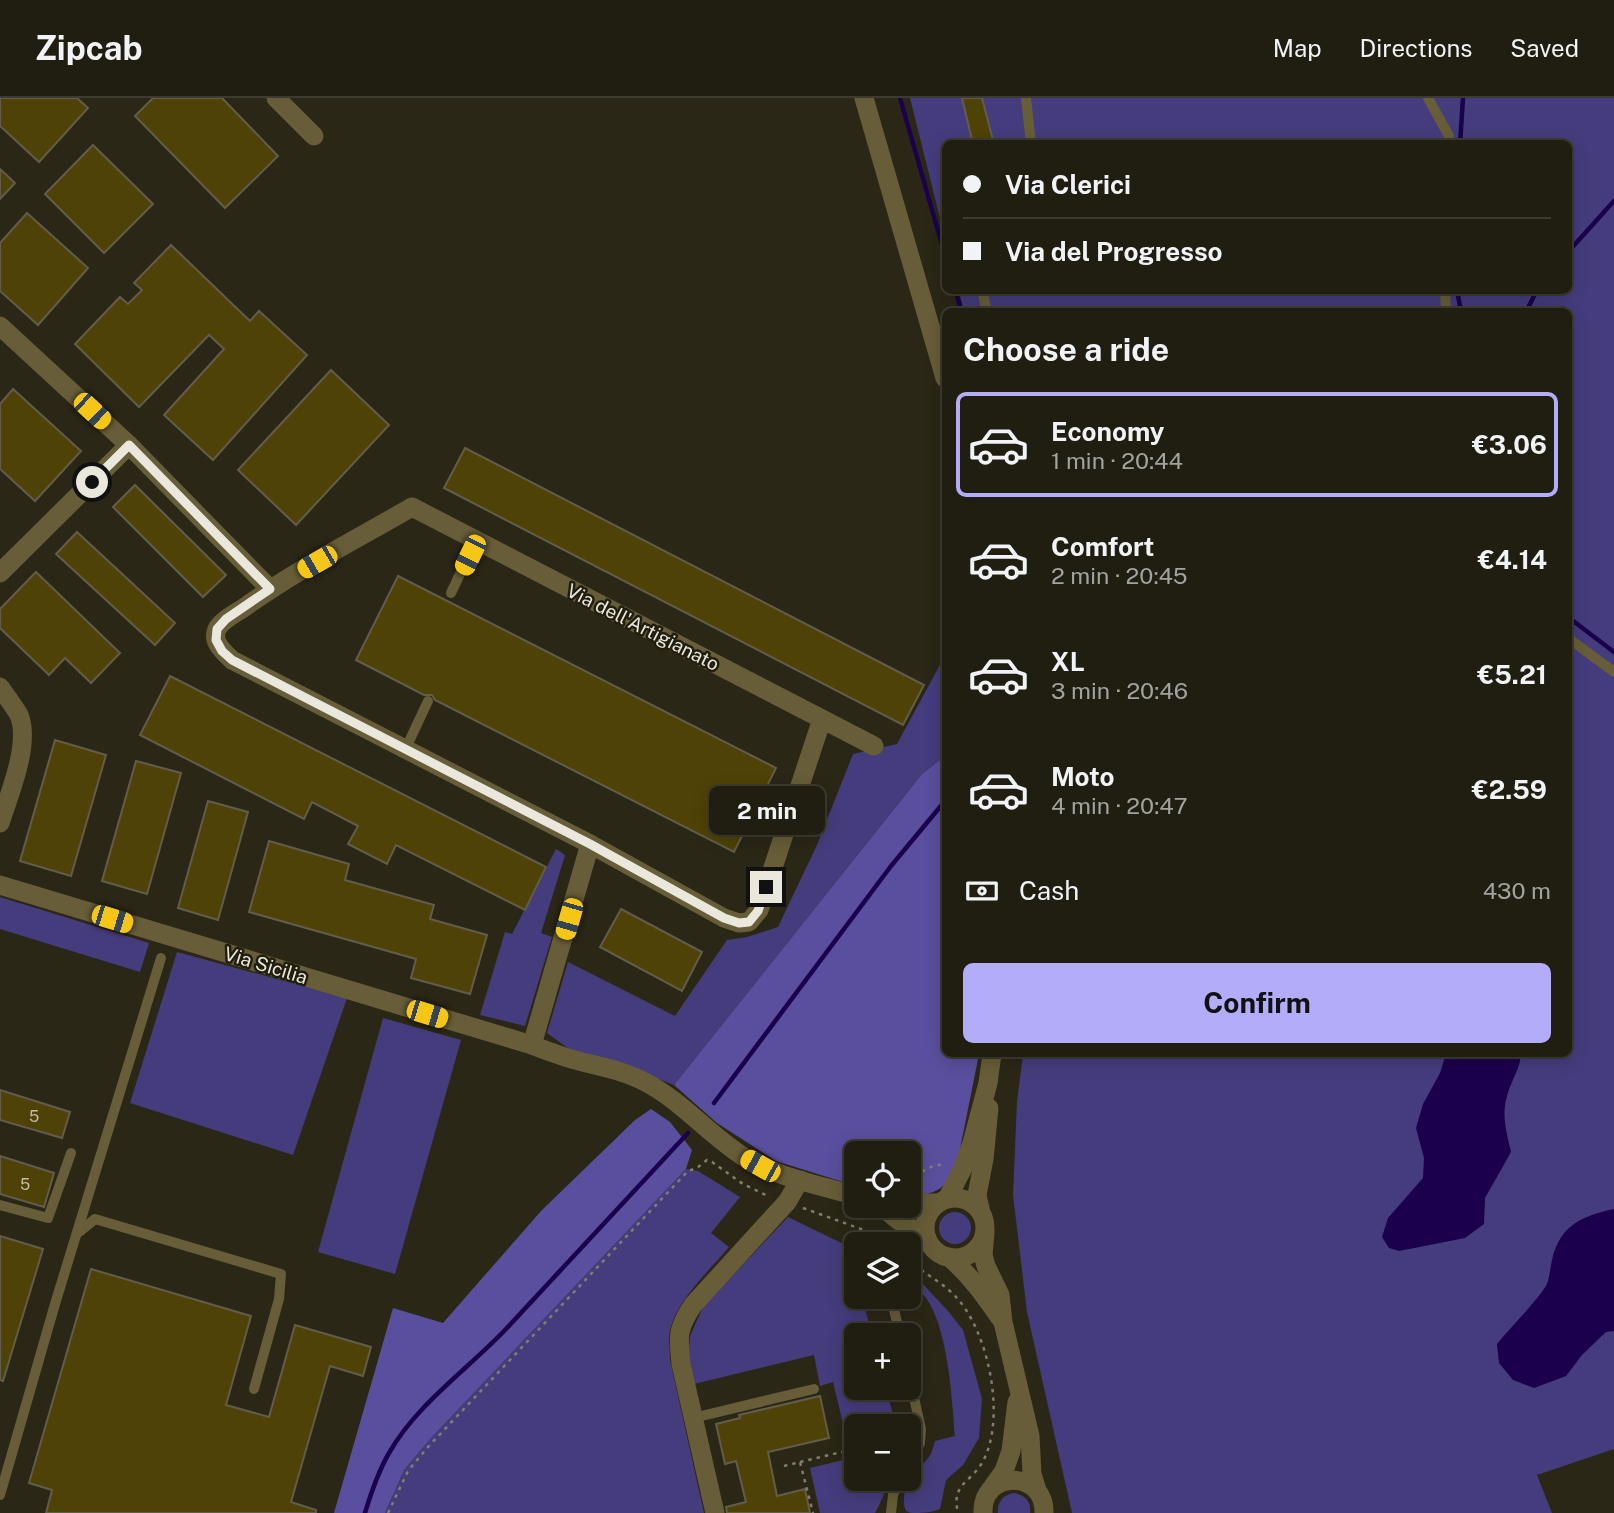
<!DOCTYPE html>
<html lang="en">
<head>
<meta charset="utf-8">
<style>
	:root { --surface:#201d11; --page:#28261a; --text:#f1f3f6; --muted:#a2a29f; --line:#3d3b31; --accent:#b3adf9 }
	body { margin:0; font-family:"Public Sans",sans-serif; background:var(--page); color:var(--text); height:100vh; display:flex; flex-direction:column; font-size:26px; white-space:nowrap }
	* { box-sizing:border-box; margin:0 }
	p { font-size:23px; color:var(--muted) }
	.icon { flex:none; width:38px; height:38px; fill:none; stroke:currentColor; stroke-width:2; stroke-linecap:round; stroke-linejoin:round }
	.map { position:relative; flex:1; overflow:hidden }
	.sheet { position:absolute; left:942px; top:210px; width:630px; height:749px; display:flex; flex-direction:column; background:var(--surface); border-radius:10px; box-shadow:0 4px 18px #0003,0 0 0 2px var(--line) }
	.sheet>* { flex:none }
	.banner { position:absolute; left:942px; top:42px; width:630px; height:154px; border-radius:10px; box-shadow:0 4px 18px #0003,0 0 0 2px var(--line); display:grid; align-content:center; height:154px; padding:0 21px; background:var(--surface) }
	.buttons { position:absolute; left:844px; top:1043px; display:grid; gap:14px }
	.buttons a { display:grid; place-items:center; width:77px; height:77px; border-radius:10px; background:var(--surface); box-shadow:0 4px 18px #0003,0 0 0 2px var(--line); font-size:35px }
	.end { position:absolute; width:32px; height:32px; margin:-16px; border:9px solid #eae7dd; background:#111; box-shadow:0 0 0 4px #111 }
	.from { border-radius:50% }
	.bubble { position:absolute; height:49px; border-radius:10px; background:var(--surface); box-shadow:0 4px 18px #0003,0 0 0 2px var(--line); font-size:23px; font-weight:700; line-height:49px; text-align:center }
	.car { position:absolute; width:21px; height:42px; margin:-21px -10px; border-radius:9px; box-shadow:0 0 5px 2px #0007; background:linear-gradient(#f5c518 24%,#345 0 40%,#f5c518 0 76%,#345 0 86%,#f5c518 0) }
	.banner b { display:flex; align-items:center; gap:24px; height:66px; font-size:26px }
	.banner b+b { border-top:2px solid var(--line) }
	.banner i { width:18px; height:18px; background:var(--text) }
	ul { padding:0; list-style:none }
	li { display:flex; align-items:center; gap:21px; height:105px; margin:0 14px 10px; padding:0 7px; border:4px solid transparent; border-radius:10px }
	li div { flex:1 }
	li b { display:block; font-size:26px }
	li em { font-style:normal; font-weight:700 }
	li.current { border-color:var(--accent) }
	li>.icon { width:63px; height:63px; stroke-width:1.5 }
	h2 { padding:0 21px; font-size:32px; line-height:84px }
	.pay { display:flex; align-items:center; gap:18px; height:77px; padding:0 21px; font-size:26px }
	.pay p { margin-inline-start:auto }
	.primary-button { display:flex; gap:14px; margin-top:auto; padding:14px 21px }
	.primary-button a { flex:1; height:80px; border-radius:10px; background:var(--accent); color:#111; font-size:28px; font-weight:700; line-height:80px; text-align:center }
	header { display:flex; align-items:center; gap:42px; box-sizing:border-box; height:98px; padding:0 35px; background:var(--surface); border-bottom:2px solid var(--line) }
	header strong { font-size:33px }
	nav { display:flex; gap:38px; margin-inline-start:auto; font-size:24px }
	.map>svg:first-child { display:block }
	.green { fill:#453c7d }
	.forest { fill:#5a4f9e }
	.water { fill:#1b004d }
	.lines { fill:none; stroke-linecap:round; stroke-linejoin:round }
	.stream { stroke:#1b004d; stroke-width:4.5 }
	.building { fill:#4f4207; stroke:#625d4b; stroke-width:2 }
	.path { stroke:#817e70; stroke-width:2.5; stroke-dasharray:3.5 5; stroke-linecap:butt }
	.service { stroke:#675d38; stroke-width:10 }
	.minor { stroke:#675d38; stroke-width:19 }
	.route { stroke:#eae7dd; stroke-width:9 }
	.labels { text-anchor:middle; stroke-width:5; stroke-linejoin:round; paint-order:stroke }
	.number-label { font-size:16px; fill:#c3bea8 }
	.street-label { font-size:19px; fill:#eae7dd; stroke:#221e0e }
</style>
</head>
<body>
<header>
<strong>Zipcab</strong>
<nav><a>Map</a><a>Directions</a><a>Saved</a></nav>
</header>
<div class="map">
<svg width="1614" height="1415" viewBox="0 0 1614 1415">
	<rect width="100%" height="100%" fill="#2b2717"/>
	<g class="green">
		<path d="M910,0H1614V1351L1537,1377L1552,1415H1072L1027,1214L1013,1097L1017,1004L1023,956H1568V214H964L959,193L1568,192V46H945V140Z"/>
		<path d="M945,561V658L922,676L674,987L631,970L569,951L547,935L568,864L675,918L727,842L747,839L778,829L817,747L853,656L897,646L941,565Z"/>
		<path d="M556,751L565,757L541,835L552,839L525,928L480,917L505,834L512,836Z"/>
		<path d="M0,799L149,845L140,874L0,831Z"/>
		<path d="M177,854L347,900L293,1057L130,1005Z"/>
		<path d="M383,920L461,942L395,1176L318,1154Z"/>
		<path d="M686,1071L698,1073L740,1099L711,1135L729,1149C709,1173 671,1207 669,1240C669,1247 670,1254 670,1262L704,1415H385L404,1372L432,1339Z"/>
		<circle cx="955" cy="1130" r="16"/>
		<path d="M788,1119L856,1152V1199H862L872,1237H856V1290H886L896,1328H856V1345L848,1346L833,1284L820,1288L814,1257L694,1286L688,1262L690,1238L703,1209Z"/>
		<path d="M920,1183L948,1213L963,1232L982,1301L979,1340L963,1367L946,1382L940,1411C931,1415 921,1415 912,1415C904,1414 904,1409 904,1402C904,1383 918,1373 929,1359C932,1355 933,1349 935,1343L955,1338C952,1300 948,1223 922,1195L912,1196L913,1186Z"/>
		<path d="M856,1359V1381H889L882,1401L875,1415H820L810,1370Z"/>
		<path d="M1015,1395C1026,1398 1031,1404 1030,1415H998C997,1403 1004,1396 1015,1395Z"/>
	</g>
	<g class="forest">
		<path d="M945,658V956H979L956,1071C945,1092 932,1098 908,1097V1055H856V1088L776,1063L717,1025L674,987L922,676Z"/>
		<path d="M651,1011L670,1024L692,1052L686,1071L432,1339L404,1372L385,1415H334L393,1210L443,1225L541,1113L635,1022Z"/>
	</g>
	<g class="water">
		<path d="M1446,956H1521C1520,971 1511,983 1507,998C1501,1017 1507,1036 1511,1054L1485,1100L1484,1126L1465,1140L1399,1153L1389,1150L1382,1139L1388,1120L1423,1080L1424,1060L1416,1030L1423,1006L1440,975Z"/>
		<path d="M1614,1111V1233L1606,1234L1582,1257L1566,1278L1534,1290L1513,1282L1499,1265L1497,1246C1513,1226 1532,1209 1546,1188C1550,1180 1550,1170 1552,1162C1560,1127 1582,1118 1614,1111Z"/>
	</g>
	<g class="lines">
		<g class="stream">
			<path d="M900,0L945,157"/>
			<path d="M1460,46L1463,0"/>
			<path d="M1568,154L1614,103"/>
			<path d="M955,192L962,214"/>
			<path d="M1457,192L1461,214"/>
			<path d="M1526,214L1537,192"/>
			<path d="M1568,519L1614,554"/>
			<path d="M714,1005L891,768L945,703"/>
			<path d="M365,1415C371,1395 378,1374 389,1355C417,1306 467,1272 506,1231C567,1166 627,1100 688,1035"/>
		</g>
	</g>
	<g class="building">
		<path d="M0,0H77L88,10L39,64L0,28Z"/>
		<path d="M153,0H222L278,58L225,110L135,18Z"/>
		<path d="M962,0H982L994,46H973Z"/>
		<path d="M93,47L153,106L104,155L45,96Z"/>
		<path d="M0,71L15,85L0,101Z"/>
		<path d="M27,115L88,170L38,227L0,193V145Z"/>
		<path d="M171,147L250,223L259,213L307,257L213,362L164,317L224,251L209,237L139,309L75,246L120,199L128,206L142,192L134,185Z"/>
		<path d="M331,272L389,327L296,427L238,372Z"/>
		<path d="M13,291L81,353L35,403L0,371V306Z"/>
		<path d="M465,350L924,587L903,627L444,390Z"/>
		<path d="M135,387L226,477L203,499L113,409Z"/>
		<path d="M77,434L175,525L155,547L56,456Z"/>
		<path d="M36,474L120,555L91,585L65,560L49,577L0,530V511Z"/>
		<path d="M398,478L776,670L734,754L435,602L432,597H424L356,562Z"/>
		<path d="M170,578L546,769L525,812L396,747L387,766L348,746L358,728L312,704L304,721L140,637Z"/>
		<path d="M55,642L106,657L71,778L20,763Z"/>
		<path d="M136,663L181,675L147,796L102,783Z"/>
		<path d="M208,703L248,714L218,822L178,810Z"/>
		<path d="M269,743L349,766L345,782L434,807L430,821L487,837L470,896L411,880L416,861L249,814Z"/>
		<path d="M621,811L702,854L682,893L600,849Z"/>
		<path d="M0,992L70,1014L62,1040L0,1022Z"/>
		<path d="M0,1058L54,1075L44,1109L0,1096Z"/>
		<path d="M0,1138L43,1151L3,1283L0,1282Z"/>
		<path d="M91,1171L251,1218L226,1307L269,1319L295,1227L371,1249L363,1278L330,1268L291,1404L316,1412V1415H46L52,1392L29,1385Z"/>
		<path d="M820,1298L829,1340L768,1354L777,1398L805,1391L810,1415H727L726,1409L746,1404L736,1363L725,1366L716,1326L740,1320L739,1317Z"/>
	</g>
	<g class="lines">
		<g class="path">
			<path d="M913,1088C918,1072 930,1068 945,1066"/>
			<path d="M803,1110L872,1135L890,1146"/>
			<path d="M908,1161C922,1175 941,1183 955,1198C989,1233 1007,1322 982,1365C970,1385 951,1386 958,1415"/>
			<path d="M800,1364L846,1353L856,1352"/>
			<path d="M784,1368L800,1364L813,1415"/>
			<path d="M388,1415L408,1373L428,1349L688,1073L697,1070L707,1062L712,1064L743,1086L770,1099"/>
		</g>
		<g class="service">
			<path d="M1026,0L1031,46"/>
			<path d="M1428,0L1449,38L1448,46"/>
			<path d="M982,192L987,214"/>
			<path d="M1445,192L1446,214"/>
			<path d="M451,495L476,442"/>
			<path d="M1568,540L1614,574"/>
			<path d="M405,652L428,603"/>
			<path d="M0,1107L48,1120L71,1055"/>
			<path d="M79,1134L95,1121L281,1176L279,1201L254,1291"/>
			<path d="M891,1199L900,1237"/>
			<path d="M908,1273L921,1331L920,1345L908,1367"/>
			<path d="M693,1320L814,1291"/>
			<path d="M0,1397L55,1206L161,860"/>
			<path d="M891,1415L893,1397L900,1381"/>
		</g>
		<g class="minor">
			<path d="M276,0L314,38"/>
			<path d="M864,0L945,280"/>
			<path d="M0,228L129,347L270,491"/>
			<path d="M0,475L129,347"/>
			<path d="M0,589C6,598 14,608 19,617C31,645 9,697 0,725"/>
			<path d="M822,621L759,812L749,824L739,825L724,820L590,746L232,562C224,554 211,544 217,531C221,523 234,516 242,511C296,472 355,442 412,409L822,621L874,648"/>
			<path d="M0,787L532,947C544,952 556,956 568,960C594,968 621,971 645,984C682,1003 709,1037 744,1059C776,1079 820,1087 856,1098"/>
			<path d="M532,947L590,746"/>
			<circle cx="955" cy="1130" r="30"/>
			<path d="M947,1101L963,1070L972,1045L988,985L992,956"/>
			<path d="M908,1105H938"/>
			<path d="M881,1108L899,1123L927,1140"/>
			<path d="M981,1115L977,1097L984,1061L989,1010"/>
			<path d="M985,1134L983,1157L986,1168L1000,1197L1003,1224L1030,1338L1032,1376L1037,1392"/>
			<path d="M949,1159C970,1177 985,1198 1000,1220"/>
			<path d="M991,1391L1004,1373L1011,1353L1017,1304"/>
			<path d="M715,1415L681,1266C678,1238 677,1231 693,1207L787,1104L800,1082"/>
			<path d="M983,1415C981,1372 1045,1371 1044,1415"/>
		</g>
	</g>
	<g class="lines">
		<path class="route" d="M92,384L129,347L270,491L226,521L217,531L216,542L222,553L232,562L590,746L724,820L739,825L749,824L758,813L766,789"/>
	</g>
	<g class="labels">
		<g class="number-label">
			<text x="34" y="1024">5</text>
			<text x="25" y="1092">5</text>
		</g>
		<g class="street-label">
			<text transform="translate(643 529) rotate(27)" y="7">Via dell'Artigianato</text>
			<text transform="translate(266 867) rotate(17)" y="7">Via Sicilia</text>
		</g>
	</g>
</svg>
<div class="buttons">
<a><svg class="icon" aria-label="locate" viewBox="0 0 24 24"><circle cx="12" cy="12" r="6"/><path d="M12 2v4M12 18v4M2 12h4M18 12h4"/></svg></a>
<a><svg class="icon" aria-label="layers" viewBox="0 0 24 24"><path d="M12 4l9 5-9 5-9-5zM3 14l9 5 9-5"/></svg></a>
<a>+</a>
<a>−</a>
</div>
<i class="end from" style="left:92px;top:384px"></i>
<i class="end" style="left:766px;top:789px"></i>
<div class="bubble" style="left:709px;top:688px;width:116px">2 min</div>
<i class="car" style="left:92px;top:313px;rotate:133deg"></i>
<i class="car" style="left:470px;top:457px;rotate:206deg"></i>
<i class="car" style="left:317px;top:464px;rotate:240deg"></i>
<i class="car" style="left:112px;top:821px;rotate:107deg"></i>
<i class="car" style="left:569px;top:821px;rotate:196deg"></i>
<i class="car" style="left:427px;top:916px;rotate:107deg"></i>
<i class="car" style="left:760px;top:1068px;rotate:299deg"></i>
<div class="banner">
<b><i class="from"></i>Via Clerici</b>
<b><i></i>Via del Progresso</b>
</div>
<section class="sheet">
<h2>Choose a ride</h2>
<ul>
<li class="current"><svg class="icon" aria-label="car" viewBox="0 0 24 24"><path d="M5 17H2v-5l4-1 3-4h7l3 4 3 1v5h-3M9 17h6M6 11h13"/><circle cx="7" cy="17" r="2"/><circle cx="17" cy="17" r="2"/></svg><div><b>Economy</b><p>1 min · 20:44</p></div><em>€3.06</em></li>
<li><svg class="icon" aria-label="car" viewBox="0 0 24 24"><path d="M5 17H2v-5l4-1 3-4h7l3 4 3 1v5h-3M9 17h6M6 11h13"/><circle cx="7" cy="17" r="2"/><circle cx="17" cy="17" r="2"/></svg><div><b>Comfort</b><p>2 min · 20:45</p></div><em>€4.14</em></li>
<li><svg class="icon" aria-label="car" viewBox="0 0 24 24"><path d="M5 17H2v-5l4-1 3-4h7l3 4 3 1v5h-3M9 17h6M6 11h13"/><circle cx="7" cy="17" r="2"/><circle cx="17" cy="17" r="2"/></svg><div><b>XL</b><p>3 min · 20:46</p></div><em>€5.21</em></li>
<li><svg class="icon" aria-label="car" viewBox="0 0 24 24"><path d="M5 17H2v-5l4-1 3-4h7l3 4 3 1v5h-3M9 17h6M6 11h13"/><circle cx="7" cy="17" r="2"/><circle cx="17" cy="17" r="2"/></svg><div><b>Moto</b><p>4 min · 20:47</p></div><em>€2.59</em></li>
</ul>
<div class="pay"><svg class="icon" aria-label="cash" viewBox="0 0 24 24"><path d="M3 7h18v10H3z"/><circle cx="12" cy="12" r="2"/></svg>Cash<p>430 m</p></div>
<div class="primary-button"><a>Confirm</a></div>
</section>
</div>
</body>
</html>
